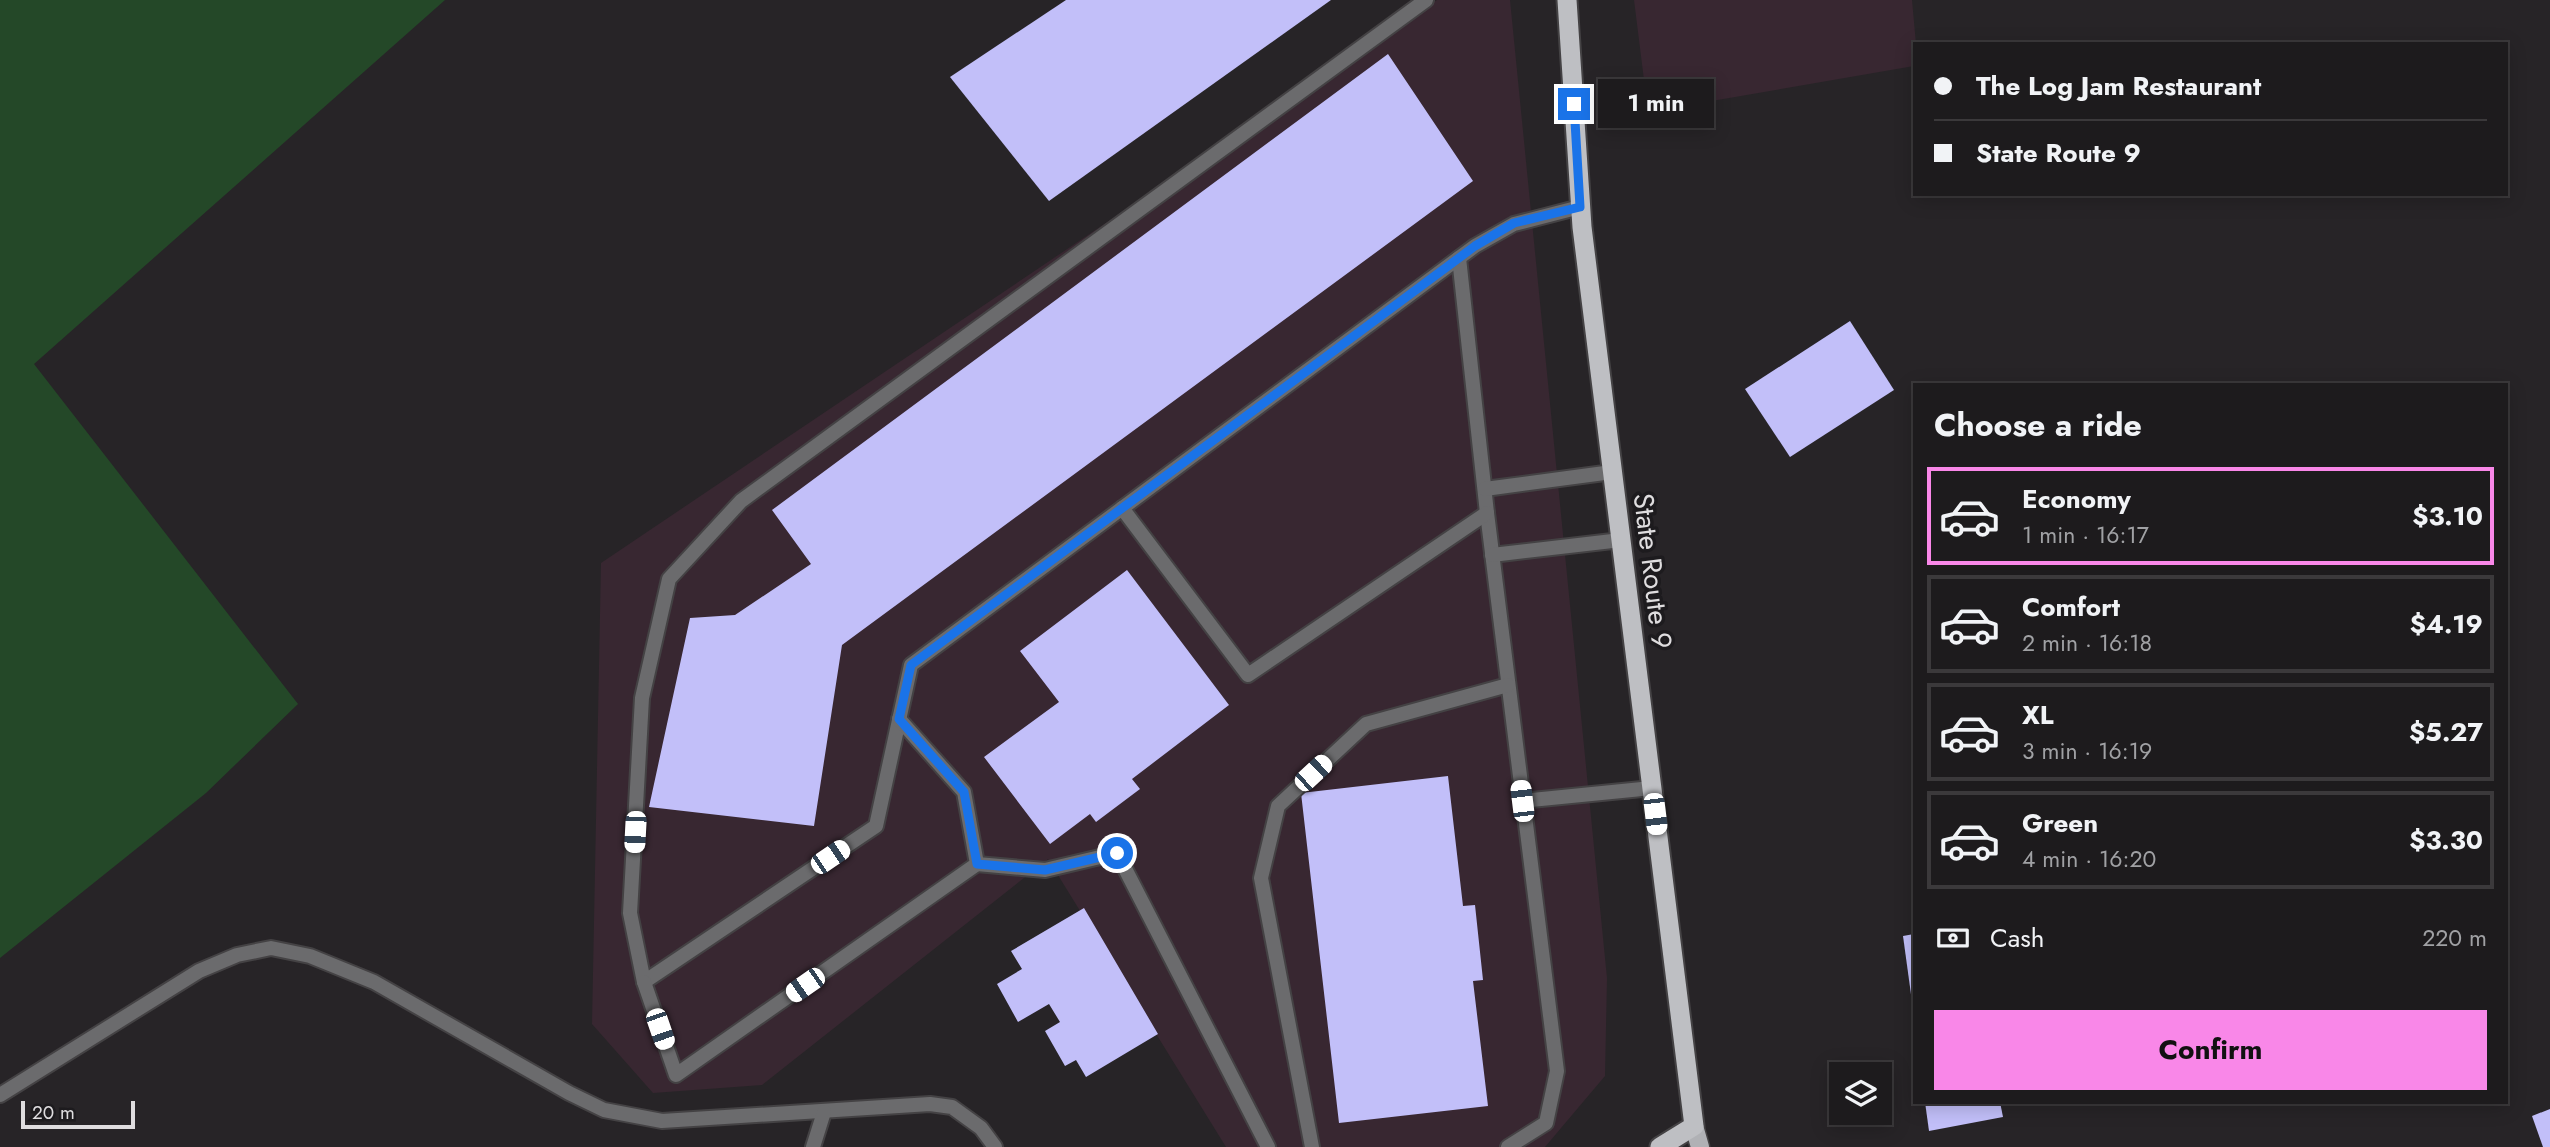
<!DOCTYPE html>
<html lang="en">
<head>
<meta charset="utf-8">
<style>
	:root { --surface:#1d1b1d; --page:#252426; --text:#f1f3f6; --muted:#a0a1a4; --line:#3b393b; --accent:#f987e8 }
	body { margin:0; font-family:Jost,sans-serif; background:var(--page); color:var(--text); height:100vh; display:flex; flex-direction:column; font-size:26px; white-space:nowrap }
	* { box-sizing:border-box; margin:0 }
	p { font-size:23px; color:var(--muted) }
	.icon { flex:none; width:38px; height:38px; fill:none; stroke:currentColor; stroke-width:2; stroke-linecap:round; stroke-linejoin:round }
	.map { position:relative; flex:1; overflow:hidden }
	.panel { position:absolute; left:1913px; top:383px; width:595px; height:721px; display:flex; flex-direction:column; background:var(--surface); border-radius:0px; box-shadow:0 4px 18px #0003,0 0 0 2px var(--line) }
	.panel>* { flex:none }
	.top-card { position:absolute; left:1913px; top:42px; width:595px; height:154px; border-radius:0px; box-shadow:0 4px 18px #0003,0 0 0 2px var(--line); display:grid; align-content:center; height:154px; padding:0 21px; background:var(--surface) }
	.fabs { position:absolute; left:1829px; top:1062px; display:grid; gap:14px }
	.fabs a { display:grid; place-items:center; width:63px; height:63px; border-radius:0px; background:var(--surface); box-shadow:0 4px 18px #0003,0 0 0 2px var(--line); font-size:35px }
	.scale { position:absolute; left:21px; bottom:18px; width:114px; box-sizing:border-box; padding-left:7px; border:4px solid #dfdddf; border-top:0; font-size:19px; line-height:24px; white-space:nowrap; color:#dfdddf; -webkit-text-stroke:5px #1d1b1e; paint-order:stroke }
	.end { position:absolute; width:32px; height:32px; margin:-16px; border:9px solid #1a73e8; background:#fff; box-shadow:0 0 0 4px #fff }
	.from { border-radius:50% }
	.bubble { position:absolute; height:49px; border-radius:0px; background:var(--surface); box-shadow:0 4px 18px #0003,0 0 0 2px var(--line); font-size:23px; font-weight:700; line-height:49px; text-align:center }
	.car { position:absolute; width:21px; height:42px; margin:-21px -10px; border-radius:9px; box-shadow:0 0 5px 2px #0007; background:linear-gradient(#fff 24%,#345 0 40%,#fff 0 76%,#345 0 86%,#fff 0) }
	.top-card b { display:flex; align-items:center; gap:24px; height:66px; font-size:26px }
	.top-card b+b { border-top:2px solid var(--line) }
	.top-card i { width:18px; height:18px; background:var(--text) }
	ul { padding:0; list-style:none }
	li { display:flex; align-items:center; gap:21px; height:98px; margin:0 14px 10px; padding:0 7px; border:4px solid var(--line); border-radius:0px }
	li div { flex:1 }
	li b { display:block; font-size:26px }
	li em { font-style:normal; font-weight:700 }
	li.selected { border-color:var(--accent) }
	li>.icon { width:63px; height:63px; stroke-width:1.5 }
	h2 { padding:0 21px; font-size:32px; line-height:84px }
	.pay { display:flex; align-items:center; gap:18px; height:77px; padding:0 21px; font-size:26px }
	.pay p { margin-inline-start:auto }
	.button { display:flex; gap:14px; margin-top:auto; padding:14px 21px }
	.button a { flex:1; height:80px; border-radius:0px; background:var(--accent); color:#111; font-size:28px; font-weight:700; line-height:80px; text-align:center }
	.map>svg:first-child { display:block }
	.commercial { fill:#382731 }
	.green { fill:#244828 }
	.building { fill:#c2bff9 }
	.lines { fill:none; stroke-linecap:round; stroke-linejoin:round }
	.service-casing { stroke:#444244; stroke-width:18 }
	.primary-casing { stroke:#444244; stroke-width:21 }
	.trunk-casing { stroke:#444244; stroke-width:23 }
	.service { stroke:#6b6b6d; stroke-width:14 }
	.primary { stroke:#b0b1b5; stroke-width:18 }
	.trunk { stroke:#bebfc3; stroke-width:19 }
	.route { stroke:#1a73e8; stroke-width:9 }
	.labels { text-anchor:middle; stroke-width:7; stroke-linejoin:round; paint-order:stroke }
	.street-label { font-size:28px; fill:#dfdddf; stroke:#1d1b1e }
</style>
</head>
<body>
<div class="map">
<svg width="2550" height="1147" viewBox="0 0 2550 1147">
	<rect width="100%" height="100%" fill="#272427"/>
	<g class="commercial">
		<path d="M1437,0H1510L1607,978L1605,1076L1545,1147H1226L1048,859L762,1085L653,1093L592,1024L601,563Z"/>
		<path d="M1634,0H1912L1916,44L1914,66L1648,112Z"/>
	</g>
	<path class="green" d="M0,0H445L34,364L298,704L206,793L0,958Z"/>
	<g class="building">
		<path d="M1066,0H1331L1049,201L950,77Z"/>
		<path d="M1388,54L1473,181L842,645L814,826L649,807L690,618L735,615L811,564L772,510Z"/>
		<path d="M1850,321L1894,390L1790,457L1745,389Z"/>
		<path d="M1127,570L1229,705L1132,779L1140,789L1096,822L1090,814L1050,844L984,757L1059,702L1020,651Z"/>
		<path d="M1448,776L1463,906L1475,905L1483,980L1473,981L1488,1106L1339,1123L1301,793Z"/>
		<path d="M1084,908L1158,1034L1086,1077L1076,1060L1065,1066L1045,1031L1060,1022L1049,1004L1018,1022L997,984L1022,969L1011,951Z"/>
		<path d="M1914,934V1008L1913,1009L1903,936Z"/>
		<path d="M1925,1102H2000L2003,1117L1929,1131Z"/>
		<path d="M2550,1109V1147H2543L2532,1116Z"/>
	</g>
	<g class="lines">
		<g class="service-casing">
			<g id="service">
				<path d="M1426,0L741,501L669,579L642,698L630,913L644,982L876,826L911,665L1475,246L1514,224L1580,207"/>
				<path d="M1459,258L1487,513L1557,1071L1546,1123L1508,1147"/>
				<path d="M1485,489L1612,472"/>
				<path d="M1122,508L1248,675L1487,513"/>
				<path d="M1492,555L1621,540"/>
				<path d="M1522,801L1652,788"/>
				<path d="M977,864L1045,870L1117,853L1268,1147"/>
				<path d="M644,982L676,1075L977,864L964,792L899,719"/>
				<path d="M0,1095L199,971L237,955L271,948L310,956L374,982L569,1093L604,1110L662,1121L930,1104L952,1107L981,1128L995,1147"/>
				<path d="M813,1147L824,1112"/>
				<path d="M1312,1147L1261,878L1278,806L1366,724L1508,685"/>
			</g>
		</g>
		<g class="primary-casing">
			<path id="primary" d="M1694,1126L1700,1147"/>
		</g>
		<g class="trunk-casing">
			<path id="trunk" d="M1567,0L1582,227L1694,1126L1660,1147"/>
		</g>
		<use href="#service" class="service"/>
		<use href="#primary" class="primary"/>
		<use href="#trunk" class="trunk"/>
	</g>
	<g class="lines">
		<path class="route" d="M1117,853L1045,870L977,864L964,792L899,719L911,665L1475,246L1514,223L1580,207L1574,104"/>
	</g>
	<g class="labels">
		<g class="street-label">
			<text transform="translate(1653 571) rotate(83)" y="10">State Route 9</text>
		</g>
	</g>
</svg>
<div class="fabs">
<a><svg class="icon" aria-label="layers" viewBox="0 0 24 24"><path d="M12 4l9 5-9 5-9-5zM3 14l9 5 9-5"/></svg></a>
</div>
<div class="scale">20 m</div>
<i class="end from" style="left:1117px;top:853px"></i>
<i class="end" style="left:1574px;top:104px"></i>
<div class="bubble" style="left:1598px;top:79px;width:116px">1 min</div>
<i class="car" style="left:1313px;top:773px;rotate:47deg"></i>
<i class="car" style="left:1522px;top:801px;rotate:353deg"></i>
<i class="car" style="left:1655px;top:814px;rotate:173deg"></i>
<i class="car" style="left:635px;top:832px;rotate:183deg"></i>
<i class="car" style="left:830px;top:857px;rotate:56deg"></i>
<i class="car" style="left:805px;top:985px;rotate:235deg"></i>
<i class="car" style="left:660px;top:1029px;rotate:161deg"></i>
<div class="top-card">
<b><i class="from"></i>The Log Jam Restaurant</b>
<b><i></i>State Route 9</b>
</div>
<section class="panel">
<h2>Choose a ride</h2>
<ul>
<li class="selected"><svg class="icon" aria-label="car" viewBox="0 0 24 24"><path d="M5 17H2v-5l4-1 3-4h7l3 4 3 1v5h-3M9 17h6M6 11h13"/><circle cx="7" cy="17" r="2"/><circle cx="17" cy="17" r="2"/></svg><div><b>Economy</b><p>1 min · 16:17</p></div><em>$3.10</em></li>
<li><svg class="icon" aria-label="car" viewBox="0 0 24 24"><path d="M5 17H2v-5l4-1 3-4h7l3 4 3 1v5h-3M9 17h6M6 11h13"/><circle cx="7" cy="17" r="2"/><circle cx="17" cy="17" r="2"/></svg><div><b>Comfort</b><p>2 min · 16:18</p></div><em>$4.19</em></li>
<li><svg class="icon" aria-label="car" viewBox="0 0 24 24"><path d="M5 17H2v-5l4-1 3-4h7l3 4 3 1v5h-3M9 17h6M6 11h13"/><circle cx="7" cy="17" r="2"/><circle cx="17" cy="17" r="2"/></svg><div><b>XL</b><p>3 min · 16:19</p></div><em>$5.27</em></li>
<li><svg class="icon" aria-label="car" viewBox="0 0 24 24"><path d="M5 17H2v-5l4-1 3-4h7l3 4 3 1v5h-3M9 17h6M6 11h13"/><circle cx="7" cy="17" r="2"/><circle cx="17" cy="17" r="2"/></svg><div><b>Green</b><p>4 min · 16:20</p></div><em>$3.30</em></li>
</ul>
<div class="pay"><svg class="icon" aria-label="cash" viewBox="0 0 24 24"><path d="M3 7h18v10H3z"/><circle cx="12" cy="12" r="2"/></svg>Cash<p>220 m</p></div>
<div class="button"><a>Confirm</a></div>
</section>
</div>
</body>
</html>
